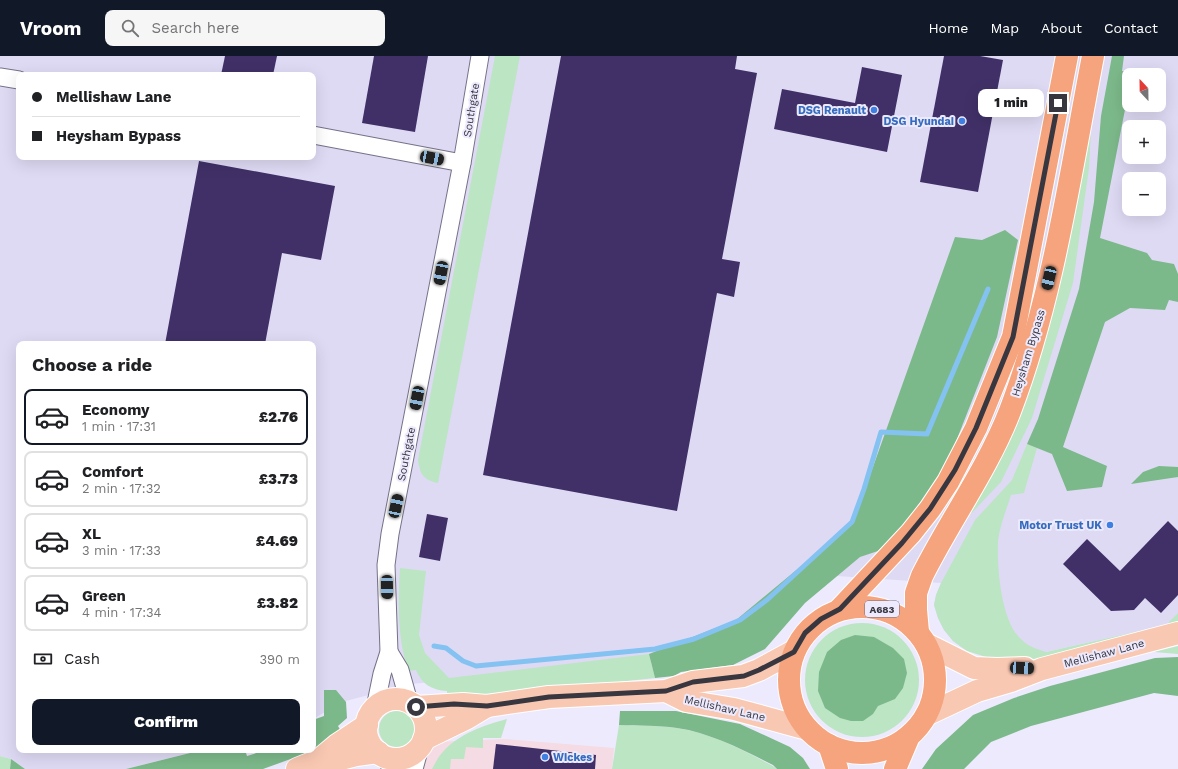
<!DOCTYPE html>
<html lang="en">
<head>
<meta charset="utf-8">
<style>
	:root { --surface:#fff; --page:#f6f6f6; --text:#202124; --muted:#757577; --line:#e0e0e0; --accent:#111827 }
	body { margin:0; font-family:"Work Sans",sans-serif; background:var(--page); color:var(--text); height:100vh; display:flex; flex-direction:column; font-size:15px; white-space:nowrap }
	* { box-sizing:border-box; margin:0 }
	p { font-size:13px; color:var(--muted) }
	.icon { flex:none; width:22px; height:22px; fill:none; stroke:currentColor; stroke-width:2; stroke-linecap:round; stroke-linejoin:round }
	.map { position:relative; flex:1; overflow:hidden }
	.drawer { position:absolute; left:16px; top:285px; width:300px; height:412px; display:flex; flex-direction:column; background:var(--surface); border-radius:8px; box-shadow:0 4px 16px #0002 }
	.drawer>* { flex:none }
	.top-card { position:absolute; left:16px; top:16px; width:300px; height:88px; border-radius:8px; box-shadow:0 4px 16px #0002; display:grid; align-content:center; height:88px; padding:0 16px; background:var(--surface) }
	.needle { width:26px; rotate:338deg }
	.tools { position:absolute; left:1122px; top:12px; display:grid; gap:8px }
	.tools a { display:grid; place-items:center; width:44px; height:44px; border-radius:8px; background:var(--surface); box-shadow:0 4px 16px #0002; font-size:20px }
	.end { position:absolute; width:18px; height:18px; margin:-9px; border:5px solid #383740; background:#fff; box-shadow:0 0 0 2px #fff }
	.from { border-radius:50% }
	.bubble { position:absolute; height:28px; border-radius:8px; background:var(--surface); box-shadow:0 4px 16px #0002; font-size:13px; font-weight:800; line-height:28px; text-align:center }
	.car { position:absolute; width:12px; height:24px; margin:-12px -6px; border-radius:5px; box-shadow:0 0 3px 1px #0007; background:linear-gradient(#222 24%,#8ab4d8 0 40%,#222 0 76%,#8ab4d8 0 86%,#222 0) }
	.top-card b { display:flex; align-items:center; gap:14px; height:38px; font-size:15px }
	.top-card b+b { border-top:1px solid var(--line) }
	.top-card i { width:10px; height:10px; background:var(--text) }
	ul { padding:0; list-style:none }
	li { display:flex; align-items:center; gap:12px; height:56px; margin:0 8px 6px; padding:0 8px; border:2px solid var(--line); border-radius:8px }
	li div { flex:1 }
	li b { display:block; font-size:15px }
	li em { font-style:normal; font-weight:800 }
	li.active { border-color:var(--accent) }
	li>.icon { width:36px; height:36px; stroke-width:1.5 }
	h2 { padding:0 16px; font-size:18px; line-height:48px }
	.pay { display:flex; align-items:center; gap:10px; height:44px; padding:0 16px; font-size:15px }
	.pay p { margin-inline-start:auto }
	.button { display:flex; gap:8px; margin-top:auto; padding:8px 16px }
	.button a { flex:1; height:46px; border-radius:8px; background:var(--accent); color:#fff; font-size:16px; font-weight:800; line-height:46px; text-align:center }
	header { display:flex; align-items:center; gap:24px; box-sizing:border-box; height:56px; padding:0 20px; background:var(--accent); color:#fff }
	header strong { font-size:19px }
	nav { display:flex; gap:22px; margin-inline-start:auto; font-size:14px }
	.search { width:280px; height:36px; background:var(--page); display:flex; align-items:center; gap:10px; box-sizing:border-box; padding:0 14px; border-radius:8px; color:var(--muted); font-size:15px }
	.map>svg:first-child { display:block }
	.commercial { fill:#f5dbe3 }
	.built { fill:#dedaf4; fill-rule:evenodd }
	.green { fill:#bce5c4 }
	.forest { fill:#7cb98a }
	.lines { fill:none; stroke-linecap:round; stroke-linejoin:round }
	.stream { stroke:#84c2f2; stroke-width:5 }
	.building { fill:#403067 }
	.minor-casing { stroke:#757288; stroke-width:19 }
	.major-casing { stroke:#fff; stroke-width:24 }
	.highway-casing { stroke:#fff; stroke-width:24 }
	.minor { stroke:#fff; stroke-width:17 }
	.major { stroke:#f9c8b2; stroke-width:22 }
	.highway { stroke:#f5a47e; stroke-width:22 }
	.route { stroke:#383740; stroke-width:5 }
	.shop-dot { fill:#3f7fe0; stroke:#edeafe; stroke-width:1.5 }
	.labels { text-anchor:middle; stroke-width:4; stroke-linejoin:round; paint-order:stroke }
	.shield { fill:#edeafe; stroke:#6e6d79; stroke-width:1 }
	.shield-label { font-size:10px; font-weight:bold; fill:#383740 }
	.street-label { font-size:11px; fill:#383740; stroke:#edeafe }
	.shop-label { font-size:11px; font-weight:bold; fill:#366cbe; stroke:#edeafe; text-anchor:end }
</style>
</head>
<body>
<header>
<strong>Vroom</strong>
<div class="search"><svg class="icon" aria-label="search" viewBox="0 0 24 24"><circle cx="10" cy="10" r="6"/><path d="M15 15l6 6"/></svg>Search here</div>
<nav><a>Home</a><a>Map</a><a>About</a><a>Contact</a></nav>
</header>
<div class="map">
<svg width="1178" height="713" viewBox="0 0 1178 713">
	<rect width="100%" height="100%" fill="#edeafe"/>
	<path class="commercial" d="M505,683L614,692L612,713H422L434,686Z"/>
	<path class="built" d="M0,0H1178V563L1166,569L1046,596L967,595L953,585L944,574L938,562L934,549L936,539L941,527L807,518L738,598L411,628L342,646L313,663V288H19V694H202L126,713H25L11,703L0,700ZM19,19H313V101H19ZM1129,19H1159V49H1129ZM1129,71H1159V101H1129ZM1129,123H1159V153H1129Z"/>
	<g class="green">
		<path d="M495,0H520L438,427C423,424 420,418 418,404Z"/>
		<path d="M1090,72L1091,75L1089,112L1073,227L1032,362L1001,426L967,462L1048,269L1062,217Z"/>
		<path d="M1027,388L1037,392L1024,437L1011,439C1007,452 999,472 998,486C997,512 1001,567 1022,584C1029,591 1037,593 1046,596L1166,569L1178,557V565L1164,571L1041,603L989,602L967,595L953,585L944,574L938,562L934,549L936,539L941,527L975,464L1012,424Z"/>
		<path d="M400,512L426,515L419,579L425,597L449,622L649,598L655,622L527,636L447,640V635C431,634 422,628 416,614L409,615C397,587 398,543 400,512Z"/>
		<circle cx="862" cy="624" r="57"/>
		<path d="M1178,590V598L1154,596Z"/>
		<circle cx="397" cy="673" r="18"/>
		<path d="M507,663L501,682H483V692L466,691L464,703H451L450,713H432C435,708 438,701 442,697C458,678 484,669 507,663Z"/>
		<path d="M619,669C638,670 658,669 677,672C711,677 743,694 773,710L777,713H612Z"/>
		<path d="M0,700L11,703L10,713H0Z"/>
	</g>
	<g class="forest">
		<path d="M1112,0H1124L1122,15L1132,17V19H1129V33L1100,182L1147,197L1152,204L1174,208L1178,218V246L1169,244L1165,254L1130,252L1105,266L1063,391L1107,410L1102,431L1067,435L1052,398L1027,388L1038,363L1079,233L1094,146L1101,60Z"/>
		<path d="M1005,174L1018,184L997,281L946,411L932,432L908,464L878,495L860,501L805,547L765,593L733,609L681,616L674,620L655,622L649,598L736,564L853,467L955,181L982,184Z"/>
		<path d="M1159,410L1178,411V421L1131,428L1143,416Z"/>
		<path d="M855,579L874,581L893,592L904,603L907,617L903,632L895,643L878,650L873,658L863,665H851L840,662L825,652L818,635L819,616L827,596L841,584Z"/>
		<path d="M1178,601V640L1154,637L1031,670L991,686L964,713H922L936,693L973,659L1014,642L1050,630L1155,602Z"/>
		<path d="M324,634H336L346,646L347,662L338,670L342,677L310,696L263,713H126L202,694H245L247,700L266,694H313V664L324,660Z"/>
		<path d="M620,655H676L740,668L790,691L803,702L810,713H777L773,709C743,694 711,677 677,672C658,669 638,670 619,669Z"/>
		<path d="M11,703L25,713H10Z"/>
	</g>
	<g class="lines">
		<path class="stream" d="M434,590L446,592L463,605L476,610L655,593L694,583L740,564L768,543L852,466L864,433L881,376L927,378L988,233"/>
	</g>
	<g class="building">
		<path d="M225,0H277L273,19H221Z"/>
		<path d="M374,0H428L415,76L362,67Z"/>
		<path d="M561,0H737L735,13L757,17L722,203L740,206L734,241L717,237L677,455L483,419Z"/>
		<path d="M944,0H980L1003,4L978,136L920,126Z"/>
		<path d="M862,11L902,19L887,96L774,73L782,33L855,47Z"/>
		<path d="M199,105L335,130L321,204L282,197L265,288H165Z"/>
		<path d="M427,458L448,462L440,505L419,501Z"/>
		<path d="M1168,465L1178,475V539L1161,557L1145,542L1134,554L1111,555L1063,508L1087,483L1120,515Z"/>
		<path d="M496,688L596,699L595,713H493Z"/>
	</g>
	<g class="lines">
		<g class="minor-casing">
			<g id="minor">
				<path d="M0,21L19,24"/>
				<path d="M313,79L462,107"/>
				<path d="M389,596L400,614L409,646"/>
				<path d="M375,652L382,618L389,596L386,509L390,478L462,107L480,0"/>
				<path d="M386,701L391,713"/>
				<path d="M414,713L420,691"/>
			</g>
		</g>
		<g class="major-casing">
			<g id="major">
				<path d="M926,588L974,612L997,613L1025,612"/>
				<path d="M666,635L686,645L734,653L807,673"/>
				<circle cx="396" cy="673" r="30"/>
				<path d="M416,651L463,648L487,650L549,641L666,635L693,626L743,620L759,614L794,595"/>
				<path d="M926,659L977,635L1011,625L1042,613L1178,577"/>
				<path d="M424,683L467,662L487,650"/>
				<path d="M319,704L341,703L356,699L378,696"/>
				<path d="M297,713L319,704L337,689L367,669"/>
			</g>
		</g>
		<g class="highway-casing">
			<g id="highway">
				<circle cx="862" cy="624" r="73"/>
				<path d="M840,553L911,477L930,453L948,426L976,372L1013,281L1067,0"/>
				<path d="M918,576L916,554V537L922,520C950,464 987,414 1010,355C1053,242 1070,119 1093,0"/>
				<path d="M829,689L837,713"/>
				<path d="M895,713L909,680"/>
			</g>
		</g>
		<use href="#minor" class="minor"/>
		<use href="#major" class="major"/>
		<use href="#highway" class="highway"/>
	</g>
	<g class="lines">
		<path class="route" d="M416,651L454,648L487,650L549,641L666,635L693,626L744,620L759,614L794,596L805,577L821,563L840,553L902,487L930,453L955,414L976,372L1013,281L1058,47"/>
	</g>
	<g class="shop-dot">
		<circle cx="874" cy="54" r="4"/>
		<circle cx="962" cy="65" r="4"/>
		<circle cx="1110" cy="469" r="4"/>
		<circle cx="545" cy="701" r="4"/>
	</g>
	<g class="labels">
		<rect class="shield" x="865" y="545" width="34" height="16" rx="3"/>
		<g class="shield-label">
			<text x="882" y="557">A683</text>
		</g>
		<g class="street-label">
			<text transform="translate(471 54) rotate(-81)" y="4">Southgate</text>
			<text transform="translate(1028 297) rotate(-73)" y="4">Heysham Bypass</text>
			<text transform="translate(406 398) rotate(-79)" y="4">Southgate</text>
			<text transform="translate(1104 597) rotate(-15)" y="4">Mellishaw Lane</text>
			<text transform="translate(725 652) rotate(13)" y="4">Mellishaw Lane</text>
		</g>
		<g class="shop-label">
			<text x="866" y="58">DSG Renault</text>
			<text x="954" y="69">DSG Hyundai</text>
			<text x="1102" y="473">Motor Trust UK</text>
			<text x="553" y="705" text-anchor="start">Wickes</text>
		</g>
	</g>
</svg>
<div class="tools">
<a><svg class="needle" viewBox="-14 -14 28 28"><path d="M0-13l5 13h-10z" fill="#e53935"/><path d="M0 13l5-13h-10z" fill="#757577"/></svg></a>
<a>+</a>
<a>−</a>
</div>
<i class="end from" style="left:416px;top:651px"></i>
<i class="end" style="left:1058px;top:47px"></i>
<div class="bubble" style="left:978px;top:33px;width:66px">1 min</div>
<i class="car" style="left:432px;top:102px;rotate:101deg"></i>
<i class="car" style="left:441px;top:217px;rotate:191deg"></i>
<i class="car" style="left:1049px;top:222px;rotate:193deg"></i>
<i class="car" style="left:417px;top:342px;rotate:191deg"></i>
<i class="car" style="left:396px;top:450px;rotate:12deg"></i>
<i class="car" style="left:387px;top:531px;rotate:179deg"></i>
<i class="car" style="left:1022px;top:612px;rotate:93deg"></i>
<div class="top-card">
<b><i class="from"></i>Mellishaw Lane</b>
<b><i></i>Heysham Bypass</b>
</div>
<section class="drawer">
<h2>Choose a ride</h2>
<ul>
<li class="active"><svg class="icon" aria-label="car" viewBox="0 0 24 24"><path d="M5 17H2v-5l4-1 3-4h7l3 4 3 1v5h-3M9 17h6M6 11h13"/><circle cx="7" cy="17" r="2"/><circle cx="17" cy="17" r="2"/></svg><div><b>Economy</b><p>1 min · 17:31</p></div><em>£2.76</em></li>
<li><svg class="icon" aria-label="car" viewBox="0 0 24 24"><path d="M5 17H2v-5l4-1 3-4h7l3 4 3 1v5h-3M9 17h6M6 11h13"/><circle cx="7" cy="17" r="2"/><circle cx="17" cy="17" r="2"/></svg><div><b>Comfort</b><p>2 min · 17:32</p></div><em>£3.73</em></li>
<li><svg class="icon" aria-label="car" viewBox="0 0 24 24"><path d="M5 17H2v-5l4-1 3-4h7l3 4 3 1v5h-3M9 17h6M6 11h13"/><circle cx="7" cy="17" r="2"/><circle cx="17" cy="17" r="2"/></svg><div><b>XL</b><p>3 min · 17:33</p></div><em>£4.69</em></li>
<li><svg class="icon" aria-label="car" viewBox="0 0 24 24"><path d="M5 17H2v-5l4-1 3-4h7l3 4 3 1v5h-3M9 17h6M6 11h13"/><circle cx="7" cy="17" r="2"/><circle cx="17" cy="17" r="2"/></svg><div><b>Green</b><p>4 min · 17:34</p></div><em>£3.82</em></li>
</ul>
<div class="pay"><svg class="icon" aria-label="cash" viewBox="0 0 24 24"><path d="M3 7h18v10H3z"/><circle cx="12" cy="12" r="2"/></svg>Cash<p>390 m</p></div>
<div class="button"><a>Confirm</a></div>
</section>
</div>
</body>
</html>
